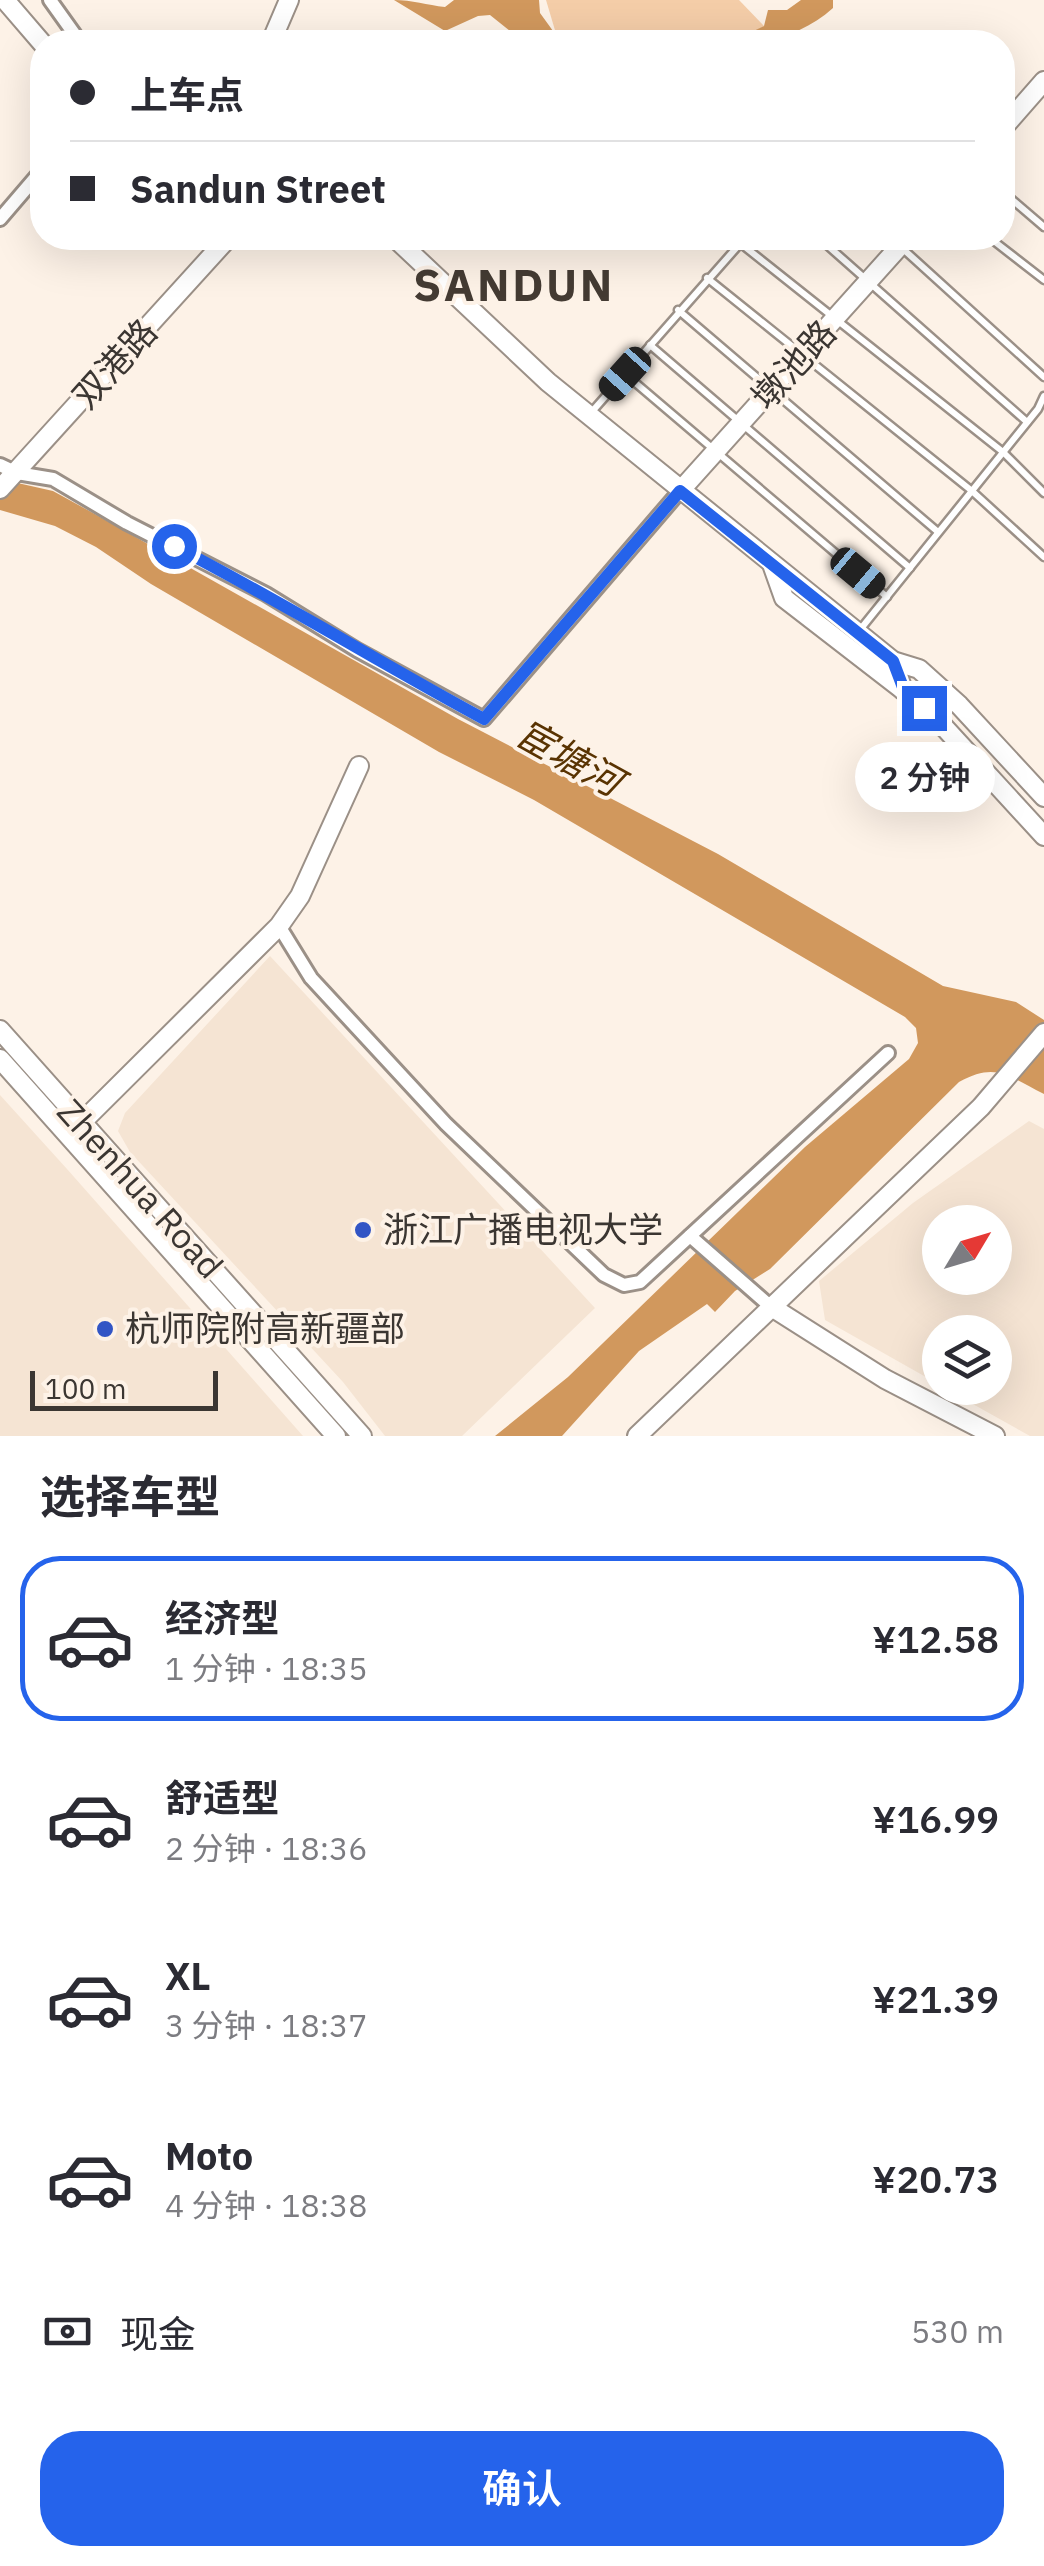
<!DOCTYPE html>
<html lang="zh">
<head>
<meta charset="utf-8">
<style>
	:root { --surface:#fff; --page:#f7f7f7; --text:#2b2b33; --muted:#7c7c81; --line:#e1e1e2; --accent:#2563eb }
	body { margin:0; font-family:"IBM Plex Sans","Noto Sans SC",sans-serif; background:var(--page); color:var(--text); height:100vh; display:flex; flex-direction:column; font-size:38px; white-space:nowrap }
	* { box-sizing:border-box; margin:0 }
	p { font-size:32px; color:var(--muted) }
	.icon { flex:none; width:55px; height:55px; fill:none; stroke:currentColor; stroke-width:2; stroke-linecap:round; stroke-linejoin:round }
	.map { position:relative; height:1436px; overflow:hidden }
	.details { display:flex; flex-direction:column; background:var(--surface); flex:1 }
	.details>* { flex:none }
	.banner { position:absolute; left:30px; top:30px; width:985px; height:220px; border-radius:40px; box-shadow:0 10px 40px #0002; display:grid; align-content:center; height:220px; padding:0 40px; background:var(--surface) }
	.needle { width:65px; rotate:52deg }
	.tools { position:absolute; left:922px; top:1205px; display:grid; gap:20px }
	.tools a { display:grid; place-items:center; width:90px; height:90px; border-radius:50%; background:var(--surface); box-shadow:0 10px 40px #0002; font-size:50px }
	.scale { position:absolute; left:30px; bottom:25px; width:188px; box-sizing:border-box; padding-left:10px; border:5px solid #3b3632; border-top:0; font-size:28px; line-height:35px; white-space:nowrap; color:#3b3632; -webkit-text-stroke:8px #fdf2e7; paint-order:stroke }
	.end { position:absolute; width:45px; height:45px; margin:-22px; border:12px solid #2563eb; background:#fff; box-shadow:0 0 0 5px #fff }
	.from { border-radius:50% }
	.bubble { position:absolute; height:70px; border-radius:35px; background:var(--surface); box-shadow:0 10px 40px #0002; font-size:32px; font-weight:600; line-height:70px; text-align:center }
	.car { position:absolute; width:30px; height:60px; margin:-30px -15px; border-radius:12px; box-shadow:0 0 8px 2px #0007; background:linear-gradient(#222 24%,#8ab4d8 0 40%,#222 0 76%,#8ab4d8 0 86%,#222 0) }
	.banner b { display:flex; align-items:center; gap:35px; height:95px; font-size:38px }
	.banner b+b { border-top:2px solid var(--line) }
	.banner i { width:25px; height:25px; background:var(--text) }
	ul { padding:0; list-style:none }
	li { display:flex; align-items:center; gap:30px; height:165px; margin:0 20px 15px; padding:0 20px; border:5px solid transparent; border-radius:40px }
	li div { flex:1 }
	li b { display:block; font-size:38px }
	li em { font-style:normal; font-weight:600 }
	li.active { border-color:var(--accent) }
	li>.icon { width:90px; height:90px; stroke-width:1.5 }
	h2 { padding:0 40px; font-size:45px; line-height:120px }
	.pay { display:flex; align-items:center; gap:25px; height:110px; padding:0 40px; font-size:38px }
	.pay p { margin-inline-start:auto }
	.cta { display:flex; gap:20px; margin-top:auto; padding:20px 40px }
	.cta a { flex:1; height:115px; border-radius:40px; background:var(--accent); color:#fff; font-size:40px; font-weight:600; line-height:115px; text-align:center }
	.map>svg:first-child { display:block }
	.built { fill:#f5e4d3; fill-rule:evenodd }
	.green { fill:#f4cda8 }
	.water { fill:#d1985d }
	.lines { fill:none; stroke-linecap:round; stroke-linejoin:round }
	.lane-casing { stroke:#9b9087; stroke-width:11 }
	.street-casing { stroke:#9b9087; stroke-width:18 }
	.secondary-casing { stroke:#9b9087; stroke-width:22 }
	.lane { stroke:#fff; stroke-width:6 }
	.street { stroke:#fff; stroke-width:12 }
	.secondary { stroke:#fff; stroke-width:18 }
	.route { stroke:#2563eb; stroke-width:12 }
	.poi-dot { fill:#3255c5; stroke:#fdf2e7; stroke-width:4 }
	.labels { text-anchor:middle; stroke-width:8; stroke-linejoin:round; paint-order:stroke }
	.street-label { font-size:35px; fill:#3b3632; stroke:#fdf2e7 }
	.poi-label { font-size:35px; fill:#3b3632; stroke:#fdf2e7; text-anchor:start }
	.water-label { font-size:38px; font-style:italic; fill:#593302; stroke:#fdf2e7 }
	.district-label { font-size:45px; font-weight:bold; letter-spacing:2.5px; fill:#443b33; stroke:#fdf2e7 }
</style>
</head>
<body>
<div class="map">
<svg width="1044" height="1436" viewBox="0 0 1044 1436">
	<rect width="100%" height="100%" fill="#fdf2e7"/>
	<g class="built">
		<path d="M270,956L595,1308L462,1436H385L343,1382L130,1152L118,1131L125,1113Z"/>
		<path d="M0,1095L67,1169L303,1436H0Z"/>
		<path d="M1029,1121L1044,1129V1436H1030L944,1388H995V1332H940V1385L825,1320L819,1281L913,1203ZM995,1222V1278H940V1222Z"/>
	</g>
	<path class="green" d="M546,0H739L764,26L737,42H564L557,37Z"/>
	<g class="water">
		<path d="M394,0C412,0 427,5 445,7L454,0H539L540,13L561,42H524L490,15L478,16L445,31Z"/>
		<path d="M801,0H833V8C804,34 770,43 731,42L764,26L768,10H787Z"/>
		<path d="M0,479L53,491L93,513L458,719L718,854L943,986L1016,1002L1044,1020V1094C1009,1077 997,1061 959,1082L770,1269L735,1291L715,1312L707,1304L639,1351L562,1436H495L568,1377L805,1147L909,1059L918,1043L916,1028L905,1017L534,800L439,752L151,584L96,547L55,526L0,510Z"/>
	</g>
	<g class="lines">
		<g class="lane-casing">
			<g id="lane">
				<path d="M1002,191L1044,227"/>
				<path d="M819,238L1027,422"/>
				<path d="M891,238L1044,377"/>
				<path d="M990,238L1044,280"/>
				<path d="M740,243L1003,452L1044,493"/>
				<path d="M707,278L972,491L1044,557"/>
				<path d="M678,310L938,532"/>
				<path d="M650,345L910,568"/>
				<path d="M625,374L887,597"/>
				<path d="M589,415L745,238"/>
				<path d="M859,631L1038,409L1044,396"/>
			</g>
		</g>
		<g class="street-casing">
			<g id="street">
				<path d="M50,0L80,42"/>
				<path d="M0,219L42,170"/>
				<path d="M0,465L17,473L53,479L127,523L266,594L357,650L484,719L680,491"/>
				<path d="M279,926L311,978L446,1124L604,1275L624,1285L640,1282L888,1053"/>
				<path d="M690,1236L770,1306"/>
			</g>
		</g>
		<g class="secondary-casing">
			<g id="secondary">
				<path d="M5,0L42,43"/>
				<path d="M271,42L289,0"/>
				<path d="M1002,129L1044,81"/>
				<path d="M395,238L548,382L893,661L919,669L959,705L1044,797"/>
				<path d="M0,489L228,238"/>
				<path d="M680,491L907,238"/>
				<path d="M773,567L784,598L903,690"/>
				<path d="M893,661L903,690L944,727L1044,836"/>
				<path d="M0,1030L362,1436"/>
				<path d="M0,1059L336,1436"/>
				<path d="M73,1131L279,926L300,896L359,766"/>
				<path d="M770,1306L885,1379L995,1436"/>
				<path d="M637,1436L981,1107L1044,1033"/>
			</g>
		</g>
		<use href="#lane" class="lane"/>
		<use href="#street" class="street"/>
		<use href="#secondary" class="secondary"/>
	</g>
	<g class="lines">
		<path class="route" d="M174,546C279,600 380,663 484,719L680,491L893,661L904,690L924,708"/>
	</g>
	<g class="poi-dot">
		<circle cx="363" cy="1230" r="10"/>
		<circle cx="105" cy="1329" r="10"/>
	</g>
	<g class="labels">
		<g class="street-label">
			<text transform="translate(115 364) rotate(-48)" y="12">双港路</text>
			<text transform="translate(794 365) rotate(-48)" y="12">墩池路</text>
			<text transform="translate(140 1189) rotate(48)" y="12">Zhenhua Road</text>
		</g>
		<g class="poi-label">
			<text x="383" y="1242">浙江广播电视大学</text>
			<text x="125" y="1341">杭师院附高新疆部</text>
		</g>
		<g class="water-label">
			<text transform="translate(569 758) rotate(29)" y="13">宦塘河</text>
		</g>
		<g class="district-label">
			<text x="514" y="301">SANDUN</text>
		</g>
	</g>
</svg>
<div class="tools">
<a><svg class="needle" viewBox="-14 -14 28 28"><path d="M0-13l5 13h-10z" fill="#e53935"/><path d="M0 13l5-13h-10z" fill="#7c7c81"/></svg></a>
<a><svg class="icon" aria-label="layers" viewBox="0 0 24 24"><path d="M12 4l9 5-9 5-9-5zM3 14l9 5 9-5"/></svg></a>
</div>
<div class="scale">100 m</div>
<i class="end from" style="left:174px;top:546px"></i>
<i class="end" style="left:924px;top:708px"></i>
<div class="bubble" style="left:855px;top:742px;width:140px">2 分钟</div>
<i class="car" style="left:625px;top:374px;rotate:222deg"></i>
<i class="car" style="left:858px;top:573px;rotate:130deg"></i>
<div class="banner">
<b><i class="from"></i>上车点</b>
<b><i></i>Sandun Street</b>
</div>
</div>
<section class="details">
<h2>选择车型</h2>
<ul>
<li class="active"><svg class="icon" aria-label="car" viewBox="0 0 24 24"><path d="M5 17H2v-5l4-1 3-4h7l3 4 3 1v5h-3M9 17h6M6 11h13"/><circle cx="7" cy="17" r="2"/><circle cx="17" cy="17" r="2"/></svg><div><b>经济型</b><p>1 分钟 · 18:35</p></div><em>¥12.58</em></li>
<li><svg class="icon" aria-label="car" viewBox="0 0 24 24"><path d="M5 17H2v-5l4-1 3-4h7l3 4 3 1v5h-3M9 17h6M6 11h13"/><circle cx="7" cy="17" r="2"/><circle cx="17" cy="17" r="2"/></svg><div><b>舒适型</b><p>2 分钟 · 18:36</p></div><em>¥16.99</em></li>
<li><svg class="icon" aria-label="car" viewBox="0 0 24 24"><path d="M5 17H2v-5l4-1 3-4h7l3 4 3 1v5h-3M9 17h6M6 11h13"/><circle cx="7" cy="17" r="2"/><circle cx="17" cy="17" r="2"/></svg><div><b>XL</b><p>3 分钟 · 18:37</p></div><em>¥21.39</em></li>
<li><svg class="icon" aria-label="car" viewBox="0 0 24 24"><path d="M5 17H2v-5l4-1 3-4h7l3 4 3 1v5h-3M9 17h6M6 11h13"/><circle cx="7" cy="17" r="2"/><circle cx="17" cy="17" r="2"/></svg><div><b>Moto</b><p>4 分钟 · 18:38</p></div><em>¥20.73</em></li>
</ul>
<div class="pay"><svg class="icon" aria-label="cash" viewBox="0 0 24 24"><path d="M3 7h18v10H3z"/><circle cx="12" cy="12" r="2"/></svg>现金<p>530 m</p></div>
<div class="cta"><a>确认</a></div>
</section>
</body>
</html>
